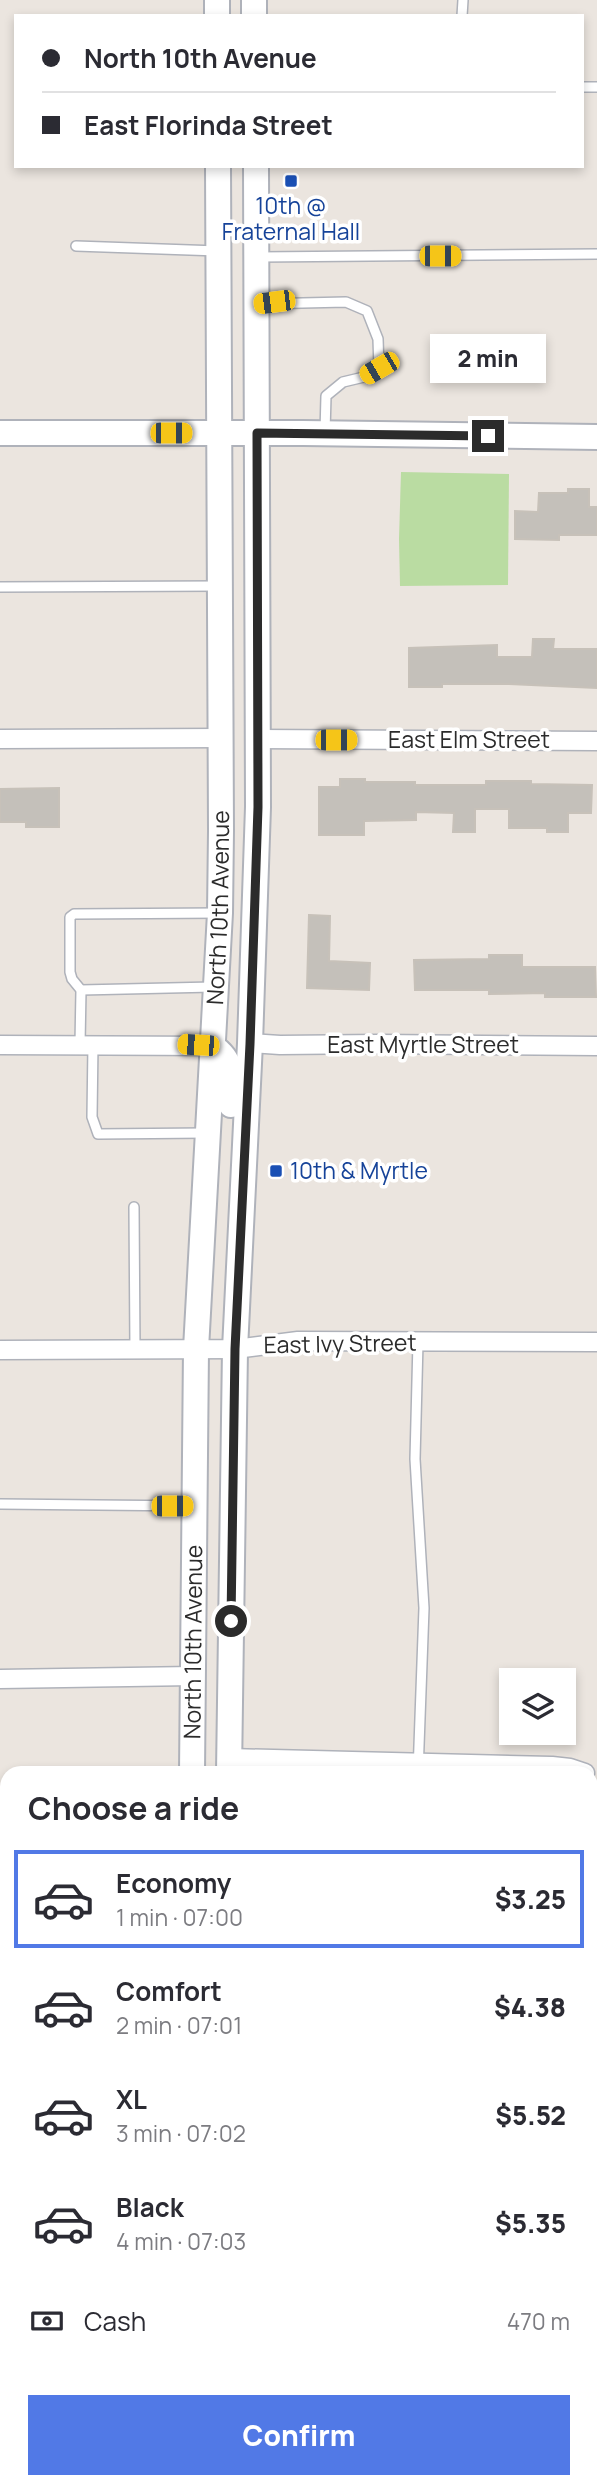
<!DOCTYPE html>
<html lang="en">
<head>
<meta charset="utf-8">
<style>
	:root { --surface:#fff; --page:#f7f7f7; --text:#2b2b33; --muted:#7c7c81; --line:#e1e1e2; --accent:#5179e6 }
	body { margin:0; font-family:Manrope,sans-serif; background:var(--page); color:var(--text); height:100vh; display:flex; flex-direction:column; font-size:26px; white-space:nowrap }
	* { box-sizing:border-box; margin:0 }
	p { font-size:23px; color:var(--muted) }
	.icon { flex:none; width:38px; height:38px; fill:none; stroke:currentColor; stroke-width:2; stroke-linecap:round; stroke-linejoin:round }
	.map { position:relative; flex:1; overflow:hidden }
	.drawer { position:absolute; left:0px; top:1766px; width:598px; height:723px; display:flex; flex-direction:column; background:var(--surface); border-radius:21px 21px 0 0; box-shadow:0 4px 10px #0003 }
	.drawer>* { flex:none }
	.banner { position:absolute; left:14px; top:14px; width:570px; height:154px; border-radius:0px; box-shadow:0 4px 10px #0003; display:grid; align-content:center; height:154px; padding:0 28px; background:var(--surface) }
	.tools { position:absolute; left:499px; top:1668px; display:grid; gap:14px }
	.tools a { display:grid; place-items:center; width:77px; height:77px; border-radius:0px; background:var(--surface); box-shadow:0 4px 10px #0003; font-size:35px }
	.end { position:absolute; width:32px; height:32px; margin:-16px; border:9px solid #2b2b2b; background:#fff; box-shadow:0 0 0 4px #fff }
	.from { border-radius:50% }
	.bubble { position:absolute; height:49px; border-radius:0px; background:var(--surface); box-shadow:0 4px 10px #0003; font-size:23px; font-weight:800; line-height:49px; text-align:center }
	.car { position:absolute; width:21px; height:42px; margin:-21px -10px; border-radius:9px; box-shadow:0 0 5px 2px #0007; background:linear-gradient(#f5c518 24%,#345 0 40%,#f5c518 0 76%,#345 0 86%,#f5c518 0) }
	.banner b { display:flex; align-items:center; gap:24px; height:66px; font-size:26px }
	.banner b+b { border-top:2px solid var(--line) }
	.banner i { width:18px; height:18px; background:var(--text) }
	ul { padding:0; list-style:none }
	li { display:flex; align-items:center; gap:21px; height:98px; margin:0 14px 10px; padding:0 14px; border:4px solid transparent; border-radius:0px }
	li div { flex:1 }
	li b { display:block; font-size:26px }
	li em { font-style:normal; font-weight:800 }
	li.current { border-color:var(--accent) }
	li>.icon { width:63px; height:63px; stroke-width:1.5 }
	h2 { padding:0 28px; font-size:32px; line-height:84px }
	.pay { display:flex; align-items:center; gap:18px; height:77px; padding:0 28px; font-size:26px }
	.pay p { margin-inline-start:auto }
	.primary-button { display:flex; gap:14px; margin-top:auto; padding:14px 28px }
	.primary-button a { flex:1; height:80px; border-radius:0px; background:var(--accent); color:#fff; font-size:28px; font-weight:800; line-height:80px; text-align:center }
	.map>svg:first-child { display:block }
	.green { fill:#badca2 }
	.building { fill:#c4c0ba; stroke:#c7c1b9; stroke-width:2 }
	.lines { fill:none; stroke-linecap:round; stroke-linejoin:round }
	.lane-casing { stroke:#afb2ba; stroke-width:12 }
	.street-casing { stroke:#afb2ba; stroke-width:21 }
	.secondary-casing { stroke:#afb2ba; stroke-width:28 }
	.lane { stroke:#fff; stroke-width:9 }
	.street { stroke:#fff; stroke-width:18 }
	.secondary { stroke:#fff; stroke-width:24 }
	.route { stroke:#2b2b2b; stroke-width:9 }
	.transit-dot { fill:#1a4fb4; stroke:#fff; stroke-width:2.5 }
	.labels { text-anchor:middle; stroke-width:7; stroke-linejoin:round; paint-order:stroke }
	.transit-label { font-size:23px; fill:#164399; stroke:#fff }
	.street-label { font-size:23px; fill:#2b2b2b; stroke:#fff }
</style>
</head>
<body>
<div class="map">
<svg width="597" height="2488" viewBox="0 0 597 2488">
	<rect width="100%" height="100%" fill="#ebe5df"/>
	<path class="green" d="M401,472L509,474L508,585L400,586L399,539Z"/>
	<g class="building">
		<path d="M568,489H589V507H597V535H559V540L515,539V511L538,512L539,493H568Z"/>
		<path d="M533,639H554L553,649H597V688L509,684H442V687H409V648L497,645V657H532Z"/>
		<path d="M340,779H365V782H415V785H486V781H531V784L592,785L591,813H568V832H547V828H509V809H475V832H453L454,813L416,812V820L364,821V835H319V787H340Z"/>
		<path d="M59,788V827H26V822H0V789Z"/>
		<path d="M309,915L330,916L329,961L370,963L369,990L307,988Z"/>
		<path d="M489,955H522V967H595L596,997H545V993L489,994V990H415L414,960L489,959Z"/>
	</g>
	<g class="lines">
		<g class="lane-casing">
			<g id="lane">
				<path d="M462,16L463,0"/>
				<path d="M583,87H597"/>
				<path d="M76,246L218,251"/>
				<path d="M259,257L597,254"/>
				<path d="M259,304L346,302L367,311L378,339L379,368L364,377L343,382L326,396L325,432"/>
				<path d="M0,587L219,586"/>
				<path d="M81,990L213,987"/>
				<path d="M80,1044L81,990L72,979L70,972V917L74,914L220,913"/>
				<path d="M93,1044L92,1117L98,1134L206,1133"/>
				<path d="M134,1207L135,1350"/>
				<path d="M418,1342L415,1459L424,1608L418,1773"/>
				<path d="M0,1504L194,1506"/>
				<path d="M0,1860H7"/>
				<path d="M0,2207H7"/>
				<path d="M152,2482V2488"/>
			</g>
		</g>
		<g class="street-casing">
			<g id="street">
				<path d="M0,739L221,738"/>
				<path d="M258,739L597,741"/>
				<path d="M250,1043L280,1045L379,1044L597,1046"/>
				<path d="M0,1045L212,1046"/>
				<path d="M0,1350L235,1349L298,1341L597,1342"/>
				<path d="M0,1679L193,1676"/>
				<path d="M230,1758L552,1766L570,1768L585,1773"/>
				<path d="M592,1939H597"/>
				<path d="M0,2034H7"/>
				<path d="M592,2094L597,2073"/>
				<path d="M592,2111H597"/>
				<path d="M0,2351H7"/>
				<path d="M572,2482V2488"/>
			</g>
		</g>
		<g class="secondary-casing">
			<g id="secondary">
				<path d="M217,0V16"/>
				<path d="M254,0V16"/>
				<path d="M0,433H303L597,437"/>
				<path d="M212,1046C235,1061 232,1080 231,1105"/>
				<path id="s1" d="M192,1773L196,1349L220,913L221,831L218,166"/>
				<path d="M229,1773L235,1349L250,1043L258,807L256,166"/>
				<path d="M216,2482L217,2488"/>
				<path d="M255,2482V2488"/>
			</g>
		</g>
		<use href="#lane" class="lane"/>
		<use href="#street" class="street"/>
		<use href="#secondary" class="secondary"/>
	</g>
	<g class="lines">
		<path class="route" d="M231,1621L235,1349L250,1044L258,807L257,433L488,436"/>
	</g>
	<g class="transit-dot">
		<rect x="284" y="174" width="14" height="14" rx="3.5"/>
		<rect x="269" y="1164" width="14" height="14" rx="3.5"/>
	</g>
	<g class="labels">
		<g class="transit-label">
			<text x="291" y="214">10th @<tspan x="291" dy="26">Fraternal Hall</tspan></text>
			<text x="290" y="1179" text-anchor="start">10th &amp; Myrtle</text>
		</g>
		<g class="street-label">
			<text x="469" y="748">East Elm Street</text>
			<text dy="8" stroke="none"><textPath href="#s1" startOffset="866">North 10th Avenue</textPath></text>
			<text x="423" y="1053">East Myrtle Street</text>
			<text transform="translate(340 1344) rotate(-1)" y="8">East Ivy Street</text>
			<text dy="8" stroke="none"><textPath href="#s1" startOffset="131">North 10th Avenue</textPath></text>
		</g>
	</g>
</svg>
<div class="tools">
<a><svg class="icon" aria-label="layers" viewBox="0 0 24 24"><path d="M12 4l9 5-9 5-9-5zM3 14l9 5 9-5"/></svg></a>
</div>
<i class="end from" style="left:231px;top:1621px"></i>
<i class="end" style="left:488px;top:436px"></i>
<div class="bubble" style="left:430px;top:334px;width:116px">2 min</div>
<i class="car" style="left:440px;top:256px;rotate:90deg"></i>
<i class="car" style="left:274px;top:302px;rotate:263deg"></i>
<i class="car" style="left:379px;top:368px;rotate:240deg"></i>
<i class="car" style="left:171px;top:433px;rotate:90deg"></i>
<i class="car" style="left:336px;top:740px;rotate:90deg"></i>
<i class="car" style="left:198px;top:1045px;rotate:273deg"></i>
<i class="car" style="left:172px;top:1506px;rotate:90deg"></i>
<div class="banner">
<b><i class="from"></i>North 10th Avenue</b>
<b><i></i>East Florinda Street</b>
</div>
<section class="drawer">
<h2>Choose a ride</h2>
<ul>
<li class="current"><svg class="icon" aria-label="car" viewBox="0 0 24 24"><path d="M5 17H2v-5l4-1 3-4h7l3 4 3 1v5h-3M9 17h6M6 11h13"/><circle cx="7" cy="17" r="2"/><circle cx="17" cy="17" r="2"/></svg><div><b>Economy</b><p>1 min · 07:00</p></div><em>$3.25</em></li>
<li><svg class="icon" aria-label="car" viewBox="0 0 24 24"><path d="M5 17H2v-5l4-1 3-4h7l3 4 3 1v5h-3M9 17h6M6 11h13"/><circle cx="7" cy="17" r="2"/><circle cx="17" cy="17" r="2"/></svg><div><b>Comfort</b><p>2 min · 07:01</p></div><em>$4.38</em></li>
<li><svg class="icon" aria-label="car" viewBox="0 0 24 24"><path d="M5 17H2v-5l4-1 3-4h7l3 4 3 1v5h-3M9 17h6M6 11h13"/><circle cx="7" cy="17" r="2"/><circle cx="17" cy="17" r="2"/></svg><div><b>XL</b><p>3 min · 07:02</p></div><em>$5.52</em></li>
<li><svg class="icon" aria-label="car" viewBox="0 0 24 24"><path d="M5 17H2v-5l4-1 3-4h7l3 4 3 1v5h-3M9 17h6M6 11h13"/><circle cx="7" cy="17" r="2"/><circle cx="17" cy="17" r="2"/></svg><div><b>Black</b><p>4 min · 07:03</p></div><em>$5.35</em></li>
</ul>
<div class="pay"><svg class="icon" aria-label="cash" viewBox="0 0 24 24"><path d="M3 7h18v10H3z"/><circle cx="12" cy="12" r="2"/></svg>Cash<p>470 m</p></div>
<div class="primary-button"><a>Confirm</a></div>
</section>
</div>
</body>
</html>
